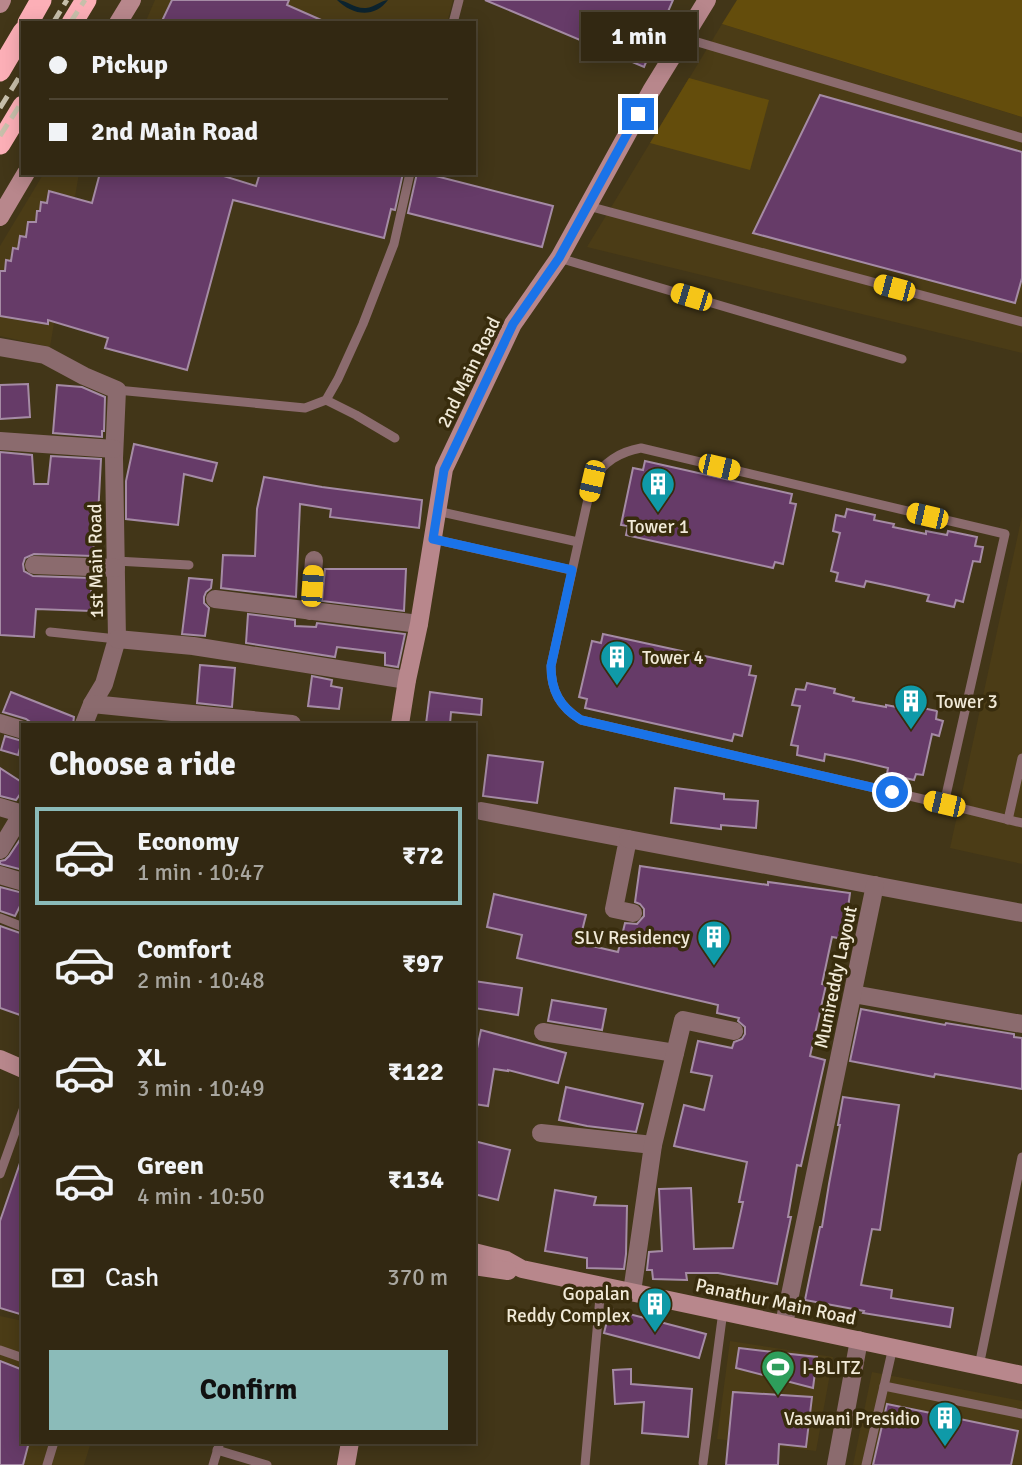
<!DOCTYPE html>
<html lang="en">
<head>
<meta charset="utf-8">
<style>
	:root { --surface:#322812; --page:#3d3420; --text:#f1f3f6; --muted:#a8a69f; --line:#4d4432; --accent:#8bbbb9 }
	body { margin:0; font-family:Signika,sans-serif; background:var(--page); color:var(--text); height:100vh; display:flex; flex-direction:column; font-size:26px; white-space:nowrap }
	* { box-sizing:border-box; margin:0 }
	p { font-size:23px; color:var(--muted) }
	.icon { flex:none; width:38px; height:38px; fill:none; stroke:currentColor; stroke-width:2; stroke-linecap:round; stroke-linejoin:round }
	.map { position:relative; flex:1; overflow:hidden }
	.details { position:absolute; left:21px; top:723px; width:455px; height:721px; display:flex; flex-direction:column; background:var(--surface); border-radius:0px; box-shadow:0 4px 18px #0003,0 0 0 2px var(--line) }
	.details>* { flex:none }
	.banner { position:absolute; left:21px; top:21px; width:455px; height:154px; border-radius:0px; box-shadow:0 4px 18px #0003,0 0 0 2px var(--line); display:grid; align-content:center; height:154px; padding:0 28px; background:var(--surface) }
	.end { position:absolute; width:32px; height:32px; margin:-16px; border:9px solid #1a73e8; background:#fff; box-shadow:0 0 0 4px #fff }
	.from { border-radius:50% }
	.bubble { position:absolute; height:49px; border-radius:0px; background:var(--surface); box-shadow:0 4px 18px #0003,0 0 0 2px var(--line); font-size:23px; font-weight:800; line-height:49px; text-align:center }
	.car { position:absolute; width:21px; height:42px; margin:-21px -10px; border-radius:9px; box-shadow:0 0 5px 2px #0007; background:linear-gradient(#f5c518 24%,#345 0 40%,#f5c518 0 76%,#345 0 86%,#f5c518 0) }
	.banner b { display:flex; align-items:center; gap:24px; height:66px; font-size:26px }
	.banner b+b { border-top:2px solid var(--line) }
	.banner i { width:18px; height:18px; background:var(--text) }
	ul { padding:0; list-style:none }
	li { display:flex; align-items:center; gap:21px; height:98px; margin:0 14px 10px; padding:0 14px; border:4px solid transparent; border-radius:0px }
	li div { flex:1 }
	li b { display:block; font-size:26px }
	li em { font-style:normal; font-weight:800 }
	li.current { border-color:var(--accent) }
	li>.icon { width:63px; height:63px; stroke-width:1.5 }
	h2 { padding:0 28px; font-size:32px; line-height:84px }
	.pay { display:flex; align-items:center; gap:18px; height:77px; padding:0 28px; font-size:26px }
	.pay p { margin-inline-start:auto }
	.action { display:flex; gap:14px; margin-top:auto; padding:14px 28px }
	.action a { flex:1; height:80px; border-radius:0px; background:var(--accent); color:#111; font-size:28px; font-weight:800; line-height:80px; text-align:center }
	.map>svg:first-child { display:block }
	.built { fill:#4b3c16 }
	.green { fill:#644d0c }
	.water { fill:#0c232e }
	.building { fill:#663b68; stroke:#a58ba5; stroke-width:2 }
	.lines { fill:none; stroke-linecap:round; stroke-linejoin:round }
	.lane { stroke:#8b6b6e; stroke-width:9 }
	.street { stroke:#8b6b6e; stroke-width:18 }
	.secondary { stroke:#b8878c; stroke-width:18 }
	.highway { stroke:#fcafb7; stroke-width:21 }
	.rail { stroke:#c7bfaa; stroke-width:5; stroke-dasharray:14 7; stroke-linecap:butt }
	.route { stroke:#1a73e8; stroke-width:9 }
	.labels { text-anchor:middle; stroke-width:7; stroke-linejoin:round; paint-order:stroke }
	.street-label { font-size:19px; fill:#f1ead8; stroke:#382c0d }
	.poi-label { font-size:19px; fill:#f1ead8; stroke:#382c0d; text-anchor:start }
</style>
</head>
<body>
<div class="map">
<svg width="1022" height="1465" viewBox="0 0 1022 1465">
	<rect width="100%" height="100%" fill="#423618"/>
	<g class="built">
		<path d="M155,0H453L447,23H145Z"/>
		<path d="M722,24L1022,117V353L587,247Z"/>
		<path d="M44,173H79L50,347L0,336V246Z"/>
		<path d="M1022,516V864L950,848Z"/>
		<path d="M0,1316L23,1321V1442H91L84,1465H0Z"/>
		<path d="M730,1341L833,1357L816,1451L717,1439Z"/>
		<path d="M872,1372L1022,1401V1465H853Z"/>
	</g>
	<g class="green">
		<path d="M737,0H1022V117L722,24Z"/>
		<path d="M689,78L769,100L750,170L650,143Z"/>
	</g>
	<path class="water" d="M337,0C347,0 354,9 366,8C375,7 380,1 388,0C374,19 352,15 337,0Z"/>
	<g class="building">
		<path d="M172,0H289L287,5L328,23H161Z"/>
		<path d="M485,0H673L644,67Z"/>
		<path d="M820,95L1022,152V278L1015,303L753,233Z"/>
		<path d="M100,173H214L256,186L260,173H403L395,210L391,209L384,238L233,200L187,370L105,348L108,338L48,320V324L0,316V271H5L6,260L11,261L13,248L18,249L20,236L26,237L28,222H36L37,211H40L41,202L47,203L49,191L92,203Z"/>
		<path d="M417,173H424L553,206L542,247L408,213Z"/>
		<path d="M28,384L30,417L0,419V385Z"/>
		<path d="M57,385L82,387L105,397L104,431H102V437L53,433Z"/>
		<path d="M134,444L217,463L212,481L184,474L178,525L126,519V481Z"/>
		<path d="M0,452L32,455L34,484H48L51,456L101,459L98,516L96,515L93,556L34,554L25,558L23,564L24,571L33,576L91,578V611L36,609L34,637L0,635Z"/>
		<path d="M645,461L792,494L790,503L796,504L783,564L775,562L773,568L626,535L628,526L621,525L633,468L643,470Z"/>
		<path d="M264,477L322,487L422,500L419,528L330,517L331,509L300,504L296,597L221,588L223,555L255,556L257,509Z"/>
		<path d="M847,509L875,515L874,520L894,524L893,527L926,534V531L947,535L948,531L977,537L975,546L983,547L980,562L973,561L963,602L956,600L954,607L927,601L929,595L894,587L866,581L864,587L836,581L838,573L831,571L840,533L833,531L836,515L845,517Z"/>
		<path d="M325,569H406L404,611L322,601Z"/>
		<path d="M189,578L212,580L211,588L206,592L204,597V603L209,608L205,636L182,634Z"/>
		<path d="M248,614L295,620V626L316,627L317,623L405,634L398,667L385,665V653L337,647L335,657L246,643Z"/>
		<path d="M603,634L751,666L749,675L756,676L742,736L734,734L732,741L585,708L587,699L579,697L592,641L601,643Z"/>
		<path d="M200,665L235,668L232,707L197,703Z"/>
		<path d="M312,676L332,680L331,686L342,688L339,709L308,706Z"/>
		<path d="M807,683L835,689L834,693L854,698L853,701L886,707V705L907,709L908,705L937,711L936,719L943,721L939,736L932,734L923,775L916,774L914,780L887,774L888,768L854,760L825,754L824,761L797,755L798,746L791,745L800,706L792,705L796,689L805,690Z"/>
		<path d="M11,692L74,717L73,724H33L26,719L3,712Z"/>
		<path d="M430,692L482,699L481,715L451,712L450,724H426Z"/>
		<path d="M5,736L22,741L18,755L1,750Z"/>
		<path d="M488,755L543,762L537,803L483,796Z"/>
		<path d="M0,768L23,783V790L16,800L0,796Z"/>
		<path d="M675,788L724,794V799L758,801L756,828L721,825V829L671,823Z"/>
		<path d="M21,838L23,839V870L0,864V861L5,860L9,856Z"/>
		<path d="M640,866L768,885V882L850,893L844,939L832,937L822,984L826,985L810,1056L825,1060L801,1166L797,1165L788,1217H791L777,1284L718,1273H686L687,1280L653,1279L652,1270H647L649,1252L662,1251L659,1189L691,1188L694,1249L733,1248L743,1202H739L747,1162L674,1146L684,1105L704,1110L712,1076L691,1072L698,1041L732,1048L734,1042L742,1039L745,1034V1027L738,1021L739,1018L717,1013L718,1005L517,958L522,935L487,927L494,894L586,915L579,943L618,952L625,923L637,924L644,916V909L640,904L635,902Z"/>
		<path d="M0,887L23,893V900L15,916L0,911Z"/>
		<path d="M0,926L23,934V1016L0,1008Z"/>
		<path d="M474,981L522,988L518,1015L474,1008Z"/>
		<path d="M552,1000L606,1009L602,1030L548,1021Z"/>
		<path d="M861,1009L945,1025L946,1023L1014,1034V1037L1022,1038V1089L935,1074L934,1077L850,1061Z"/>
		<path d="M481,1030L566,1053L558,1083L508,1070V1071L494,1069L488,1106L474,1104V1062Z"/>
		<path d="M566,1087L643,1104L636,1132L587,1126L559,1120Z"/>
		<path d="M843,1097L899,1105L880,1230L872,1229L861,1285L892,1290L891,1298L953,1308L950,1327L863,1313L864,1311L805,1300L820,1227H822L829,1184L840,1125H838Z"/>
		<path d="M474,1141L510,1150L498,1200L474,1194Z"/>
		<path d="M20,1163L23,1164V1315L0,1308V1221Z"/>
		<path d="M555,1190L596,1197L594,1205L627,1206L626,1254L624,1269L587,1268V1258L545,1251Z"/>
		<path d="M610,1309L706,1334L699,1358L604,1333Z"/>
		<path d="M739,1348L817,1357L813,1388L736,1368Z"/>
		<path d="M0,1361L23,1370V1442H29L23,1465H0Z"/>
		<path d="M631,1369V1384L692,1389L688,1437L642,1433L644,1402L615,1404L613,1370Z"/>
		<path d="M733,1392L812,1397L806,1447L779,1444L778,1465H726Z"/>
		<path d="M887,1404L1018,1431L1011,1465H873Z"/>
	</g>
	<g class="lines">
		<g class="lane">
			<path d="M453,23L459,0"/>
			<path d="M684,38L1022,138"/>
			<path d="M588,206L1022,322"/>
			<path d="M559,258L902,359"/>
			<path d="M117,390L305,408L326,400L338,379L363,324L394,244L410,173"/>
			<path d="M326,400L356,415L395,438"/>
			<path d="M641,448L1005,534L944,804L581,720C560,707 551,691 551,666L592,481C604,462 619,452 641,448Z"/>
			<path d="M437,511L578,542"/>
			<path d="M433,539L571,570"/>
			<path d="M116,561L189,565"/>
			<path d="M50,632L117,639"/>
			<path d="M944,804L1022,823"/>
			<path d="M1008,820L1022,758"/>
			<path d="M0,918L23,927"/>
			<path d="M0,1174L23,1110"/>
			<path d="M0,1350L23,1358"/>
			<path d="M979,1366L1022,1157"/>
			<path d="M884,1386L1022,1414"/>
			<path d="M217,1450L267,1465"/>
			<path d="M703,1463L723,1311"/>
			<path d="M47,1465L54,1442"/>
			<path d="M213,1465L220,1442"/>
			<path d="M585,1465L601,1286"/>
			<path d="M866,1465L893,1347"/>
		</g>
		<g class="street">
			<path d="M0,347L45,355L84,376L117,390L114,458L117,639L104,684L92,704L84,724"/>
			<path d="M0,441L114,449"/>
			<path d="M34,565L116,568"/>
			<path d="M215,599L419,624"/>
			<path d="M310,611L314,560"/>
			<path d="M117,639L193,646L407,680"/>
			<path d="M92,704L292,724"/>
			<path d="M0,723L23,730"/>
			<path d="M0,807L23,814"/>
			<path d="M481,811L628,839L614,909L633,913"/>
			<path d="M628,839L1022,913"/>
			<path d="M0,850L23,812"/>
			<path d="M0,875L23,882"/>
			<path d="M853,994L1022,1024"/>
			<path d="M543,1032L675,1053"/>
			<path d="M541,1133L653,1145"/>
			<path d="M632,1292L653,1145L683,1020L734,1031"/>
			<path d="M784,1324L875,885"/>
			<path d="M836,1465L859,1340"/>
		</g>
		<g class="secondary">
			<path d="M0,4L2,0"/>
			<path d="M118,23L132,0"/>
			<path d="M0,217L26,173"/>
			<path d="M400,724L407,680L419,624L444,469L513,324L559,258L651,91L707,0"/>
			<path d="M0,1059L23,1069"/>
			<path d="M474,1252L506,1260L522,1269L1022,1375"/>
			<path d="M474,1266L508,1271"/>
			<path d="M346,1465L350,1442"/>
		</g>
		<g class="highway">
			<path d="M28,23L41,0"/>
			<path d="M72,23L86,0"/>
			<path d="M0,71L23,32"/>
			<path d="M0,144L23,106"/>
		</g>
		<g class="rail">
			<path d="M53,23L67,0"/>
			<path d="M70,23L85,0"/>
			<path d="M0,108L23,71"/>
			<path d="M0,136L23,100"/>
		</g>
	</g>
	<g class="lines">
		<path class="route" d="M638,114L559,258L513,324L444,470L433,539L572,570L551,666C551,691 560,707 581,720L892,792"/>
	</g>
	<defs>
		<g id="building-pin" transform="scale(1.75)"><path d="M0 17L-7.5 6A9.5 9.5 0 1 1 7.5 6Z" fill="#0f9aa8" stroke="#382c0d"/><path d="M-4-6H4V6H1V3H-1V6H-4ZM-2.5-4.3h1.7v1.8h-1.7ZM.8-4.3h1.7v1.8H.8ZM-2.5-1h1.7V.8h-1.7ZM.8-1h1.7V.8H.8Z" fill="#fff"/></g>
		<g id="stadium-pin" transform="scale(1.75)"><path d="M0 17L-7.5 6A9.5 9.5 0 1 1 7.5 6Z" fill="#2e9e5b" stroke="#382c0d"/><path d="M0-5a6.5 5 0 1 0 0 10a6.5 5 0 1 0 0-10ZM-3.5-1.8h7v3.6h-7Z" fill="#fff"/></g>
	</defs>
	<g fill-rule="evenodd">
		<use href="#building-pin" x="658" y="484"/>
		<use href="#building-pin" x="617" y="657"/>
		<use href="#building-pin" x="911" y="701"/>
		<use href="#building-pin" x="714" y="937"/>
		<use href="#building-pin" x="655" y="1304"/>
		<use href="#stadium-pin" x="778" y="1367"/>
		<use href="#building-pin" x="945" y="1418"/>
	</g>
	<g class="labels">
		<g class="street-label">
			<text transform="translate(468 372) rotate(-64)" y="7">2nd Main Road</text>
			<text transform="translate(95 561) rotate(-91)" y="7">1st Main Road</text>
			<text transform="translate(835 977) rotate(-78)" y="7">Munireddy Layout</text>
			<text transform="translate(776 1301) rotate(12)" y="7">Panathur Main Road</text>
		</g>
		<g class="poi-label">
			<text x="658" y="533" text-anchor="middle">Tower 1</text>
			<text x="642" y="664">Tower 4</text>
			<text x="936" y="708">Tower 3</text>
			<text x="690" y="944" text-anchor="end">SLV Residency</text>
			<text x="630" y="1300" text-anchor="end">Gopalan<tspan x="630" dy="22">Reddy Complex</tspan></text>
			<text x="802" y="1374">I-BLITZ</text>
			<text x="920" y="1425" text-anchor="end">Vaswani Presidio</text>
		</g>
	</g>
</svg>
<i class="end from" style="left:892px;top:792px"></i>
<i class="end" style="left:638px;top:114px"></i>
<div class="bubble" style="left:581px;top:12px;width:116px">1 min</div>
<i class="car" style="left:894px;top:288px;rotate:285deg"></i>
<i class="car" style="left:691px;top:297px;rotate:287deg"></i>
<i class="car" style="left:719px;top:467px;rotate:103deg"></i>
<i class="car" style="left:592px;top:481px;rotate:193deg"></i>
<i class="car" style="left:927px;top:516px;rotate:283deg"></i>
<i class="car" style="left:312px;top:586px;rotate:4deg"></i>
<i class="car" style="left:944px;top:804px;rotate:283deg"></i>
<div class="banner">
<b><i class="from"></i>Pickup</b>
<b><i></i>2nd Main Road</b>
</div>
<section class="details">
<h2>Choose a ride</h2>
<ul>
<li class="current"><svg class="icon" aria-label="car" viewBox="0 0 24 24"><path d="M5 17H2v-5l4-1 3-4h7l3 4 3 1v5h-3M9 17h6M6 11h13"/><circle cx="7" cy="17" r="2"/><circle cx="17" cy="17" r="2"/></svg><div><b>Economy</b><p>1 min · 10:47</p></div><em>₹72</em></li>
<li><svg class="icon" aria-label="car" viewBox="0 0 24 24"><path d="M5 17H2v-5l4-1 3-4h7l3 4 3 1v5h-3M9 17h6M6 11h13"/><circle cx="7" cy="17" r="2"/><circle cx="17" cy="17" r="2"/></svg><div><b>Comfort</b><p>2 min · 10:48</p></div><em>₹97</em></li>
<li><svg class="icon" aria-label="car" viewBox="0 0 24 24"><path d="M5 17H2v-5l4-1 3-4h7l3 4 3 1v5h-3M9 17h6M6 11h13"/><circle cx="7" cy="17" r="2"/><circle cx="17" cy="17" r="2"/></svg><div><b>XL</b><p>3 min · 10:49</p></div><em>₹122</em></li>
<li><svg class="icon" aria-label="car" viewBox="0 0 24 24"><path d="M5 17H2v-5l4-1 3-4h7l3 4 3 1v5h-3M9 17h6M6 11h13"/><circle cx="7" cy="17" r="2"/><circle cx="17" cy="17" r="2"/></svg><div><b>Green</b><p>4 min · 10:50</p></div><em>₹134</em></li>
</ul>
<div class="pay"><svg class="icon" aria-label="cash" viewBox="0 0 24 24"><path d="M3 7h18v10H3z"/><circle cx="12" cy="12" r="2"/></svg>Cash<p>370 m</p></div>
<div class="action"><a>Confirm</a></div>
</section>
</div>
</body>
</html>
